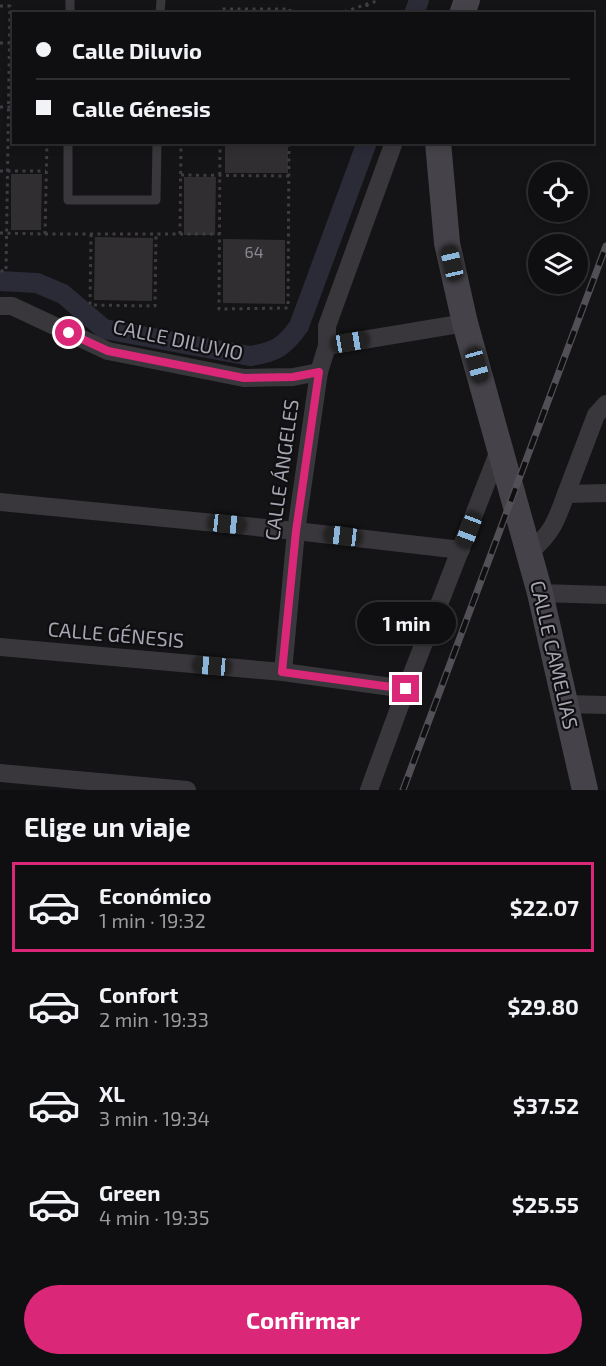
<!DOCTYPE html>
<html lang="es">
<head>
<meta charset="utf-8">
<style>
	:root { --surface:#0f0e10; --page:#181719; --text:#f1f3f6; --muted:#9b9c9f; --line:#2f2e30; --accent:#db2777 }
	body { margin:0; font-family:"Exo 2",sans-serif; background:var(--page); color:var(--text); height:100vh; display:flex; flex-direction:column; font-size:22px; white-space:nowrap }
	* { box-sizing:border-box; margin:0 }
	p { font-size:20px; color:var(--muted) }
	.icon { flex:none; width:33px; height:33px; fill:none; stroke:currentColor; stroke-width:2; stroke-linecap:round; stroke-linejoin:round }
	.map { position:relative; height:790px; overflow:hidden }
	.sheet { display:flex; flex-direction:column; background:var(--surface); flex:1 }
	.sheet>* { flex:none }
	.guide { position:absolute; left:12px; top:12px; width:582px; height:132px; border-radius:0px; box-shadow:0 3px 9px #0003,0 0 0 2px var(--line); display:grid; align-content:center; height:132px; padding:0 24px; background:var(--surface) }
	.tools { position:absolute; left:528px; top:162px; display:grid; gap:12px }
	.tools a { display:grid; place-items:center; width:60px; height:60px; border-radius:50%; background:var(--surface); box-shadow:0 3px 9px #0003,0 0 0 2px var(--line); font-size:30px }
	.end { position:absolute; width:27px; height:27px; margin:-14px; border:8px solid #db2777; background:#fff; box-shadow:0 0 0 3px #fff }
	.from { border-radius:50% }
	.bubble { position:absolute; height:42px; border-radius:21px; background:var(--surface); box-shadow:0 3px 9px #0003,0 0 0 2px var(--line); font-size:20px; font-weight:700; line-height:42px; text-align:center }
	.car { position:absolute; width:18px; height:36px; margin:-18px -9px; border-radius:8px; box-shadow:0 0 4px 2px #0007; background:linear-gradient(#222 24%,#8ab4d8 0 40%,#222 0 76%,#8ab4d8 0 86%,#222 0) }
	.guide b { display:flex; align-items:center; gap:21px; height:57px; font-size:22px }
	.guide b+b { border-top:2px solid var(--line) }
	.guide i { width:15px; height:15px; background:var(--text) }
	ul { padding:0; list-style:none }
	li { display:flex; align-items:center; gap:18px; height:90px; margin:0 12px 9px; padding:0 12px; border:3px solid transparent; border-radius:0px }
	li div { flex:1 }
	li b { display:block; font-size:22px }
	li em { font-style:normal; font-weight:700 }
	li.on { border-color:var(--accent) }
	li>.icon { width:54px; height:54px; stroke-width:1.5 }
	h2 { padding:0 24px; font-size:27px; line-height:72px }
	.action { display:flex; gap:12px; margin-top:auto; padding:12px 24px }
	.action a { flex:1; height:69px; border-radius:36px; background:var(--accent); color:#fff; font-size:24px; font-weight:700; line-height:69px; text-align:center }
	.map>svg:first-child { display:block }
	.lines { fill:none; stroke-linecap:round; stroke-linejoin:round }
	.canal { stroke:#2b2b38; stroke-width:20 }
	.building { fill:#302e31 }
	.path { stroke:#3e3d42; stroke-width:3; stroke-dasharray:3 4.5; stroke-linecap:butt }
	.lane { stroke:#39373b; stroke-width:9 }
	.street { stroke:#39373b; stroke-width:18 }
	.secondary { stroke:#454349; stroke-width:26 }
	.rail-casing { stroke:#525056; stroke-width:7 }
	.rail { stroke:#0f0e10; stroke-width:4.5; stroke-dasharray:14; stroke-linecap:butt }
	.route { stroke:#db2777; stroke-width:8 }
	.labels { text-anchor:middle; stroke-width:4.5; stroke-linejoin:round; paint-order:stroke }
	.number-label { font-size:16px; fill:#8b8893 }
	.street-label { font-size:20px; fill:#a9a6b4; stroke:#0f0e10 }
</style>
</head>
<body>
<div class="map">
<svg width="606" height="790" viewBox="0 0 606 790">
	<rect width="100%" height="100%" fill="#141315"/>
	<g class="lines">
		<g class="canal">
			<path d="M414,14L419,0"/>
			<path d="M0,281L37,283L63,294L104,329L250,356C276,352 284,347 299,326L367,142"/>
		</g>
	</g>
	<g class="building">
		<rect x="225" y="142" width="63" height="31"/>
		<path d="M11,174H42L41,230H11Z"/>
		<path d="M184,177H216L215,235H184Z"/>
		<path d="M95,237L153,238L152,301L94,300Z"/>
		<path d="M223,239L285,240V304L223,303Z"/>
	</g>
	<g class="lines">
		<g class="path">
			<path d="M367,4V14"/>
			<path d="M0,6H10L6,271H0"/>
			<path d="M220,14V9H290V14"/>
			<path d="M337,14L380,0"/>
			<path d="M0,43H14"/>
			<path d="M0,107H14"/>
			<path d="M220,142L219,309L288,308L289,142"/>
			<path d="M0,171H46"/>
			<path d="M181,175L289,176"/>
			<path d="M0,233L45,234L47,142"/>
			<path d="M45,234H220"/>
			<path d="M91,234L90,305L155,306L156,234"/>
			<path d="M180,234L181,142"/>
		</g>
		<g class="lane">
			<path d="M70,14V0"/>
			<path d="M160,14L161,0"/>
			<path d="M68,142V200H156L157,142"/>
		</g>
		<g class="street">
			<path d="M0,306H12L108,351L244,378L293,377L319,372"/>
			<path d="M327,346L465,323"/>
			<path d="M566,494L596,415L606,404"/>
			<path d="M0,502L296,531L461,550"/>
			<path d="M529,553C552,533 556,522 566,494L606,493"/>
			<path d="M540,593L606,595"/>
			<path d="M0,647L283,672L406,689"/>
			<path d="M283,672L296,531L319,372L327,346V326L394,142"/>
			<path d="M566,704L606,705"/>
			<path d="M0,773L187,790"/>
			<path d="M369,790L406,689L500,448"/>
		</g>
		<g class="secondary">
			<path d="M462,14L467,0"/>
			<path d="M438,142L447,243L465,323L540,593L585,790"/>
		</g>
		<g class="rail-casing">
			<path id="rail" d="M403,790L606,246"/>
		</g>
		<use href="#rail" class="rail"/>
	</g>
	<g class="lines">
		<path class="route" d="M69,333L108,351L244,378L293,377L319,372L296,531L282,672L406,689"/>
	</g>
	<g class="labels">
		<g class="number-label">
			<text x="254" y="258">64</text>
		</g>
		<g class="street-label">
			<text transform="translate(178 340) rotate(12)" y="7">CALLE DILUVIO</text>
			<text transform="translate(282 470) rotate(-82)" y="7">CALLE ÁNGELES</text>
			<text transform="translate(116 635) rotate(5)" y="7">CALLE GÉNESIS</text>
			<text transform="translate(554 655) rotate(77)" y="7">CALLE CAMELIAS</text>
		</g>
	</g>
</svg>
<div class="tools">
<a><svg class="icon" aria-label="locate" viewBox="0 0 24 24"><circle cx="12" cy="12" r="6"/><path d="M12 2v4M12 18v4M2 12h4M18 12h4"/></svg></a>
<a><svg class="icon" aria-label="layers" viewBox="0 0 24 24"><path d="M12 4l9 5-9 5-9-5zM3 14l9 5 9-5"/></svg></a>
</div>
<i class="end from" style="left:69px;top:333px"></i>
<i class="end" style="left:406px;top:689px"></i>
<div class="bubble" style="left:357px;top:602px;width:99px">1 min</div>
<i class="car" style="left:452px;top:263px;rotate:347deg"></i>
<i class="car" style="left:350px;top:342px;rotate:80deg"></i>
<i class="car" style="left:477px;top:365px;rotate:164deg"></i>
<i class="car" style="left:227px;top:524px;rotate:96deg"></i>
<i class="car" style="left:469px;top:530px;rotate:201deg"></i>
<i class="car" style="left:343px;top:536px;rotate:277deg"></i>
<i class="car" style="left:212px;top:666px;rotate:275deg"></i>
<div class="guide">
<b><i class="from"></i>Calle Diluvio</b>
<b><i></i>Calle Génesis</b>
</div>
</div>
<section class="sheet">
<h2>Elige un viaje</h2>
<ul>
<li class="on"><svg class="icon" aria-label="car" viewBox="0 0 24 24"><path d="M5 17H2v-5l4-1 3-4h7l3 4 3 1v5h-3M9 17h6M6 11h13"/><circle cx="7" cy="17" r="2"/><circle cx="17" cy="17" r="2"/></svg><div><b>Económico</b><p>1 min · 19:32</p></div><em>$22.07</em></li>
<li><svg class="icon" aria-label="car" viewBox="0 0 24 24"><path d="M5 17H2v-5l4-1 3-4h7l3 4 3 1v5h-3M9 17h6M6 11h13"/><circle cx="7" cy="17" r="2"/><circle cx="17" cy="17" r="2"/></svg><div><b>Confort</b><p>2 min · 19:33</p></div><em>$29.80</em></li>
<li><svg class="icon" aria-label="car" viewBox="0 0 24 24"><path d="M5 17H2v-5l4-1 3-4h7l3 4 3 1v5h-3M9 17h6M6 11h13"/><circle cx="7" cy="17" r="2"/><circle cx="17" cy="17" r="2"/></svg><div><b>XL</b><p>3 min · 19:34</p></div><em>$37.52</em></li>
<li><svg class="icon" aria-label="car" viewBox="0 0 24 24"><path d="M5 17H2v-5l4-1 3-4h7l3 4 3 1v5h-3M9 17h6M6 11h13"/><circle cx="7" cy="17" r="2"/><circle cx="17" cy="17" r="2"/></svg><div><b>Green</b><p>4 min · 19:35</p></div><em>$25.55</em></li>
</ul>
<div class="action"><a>Confirmar</a></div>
</section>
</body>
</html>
